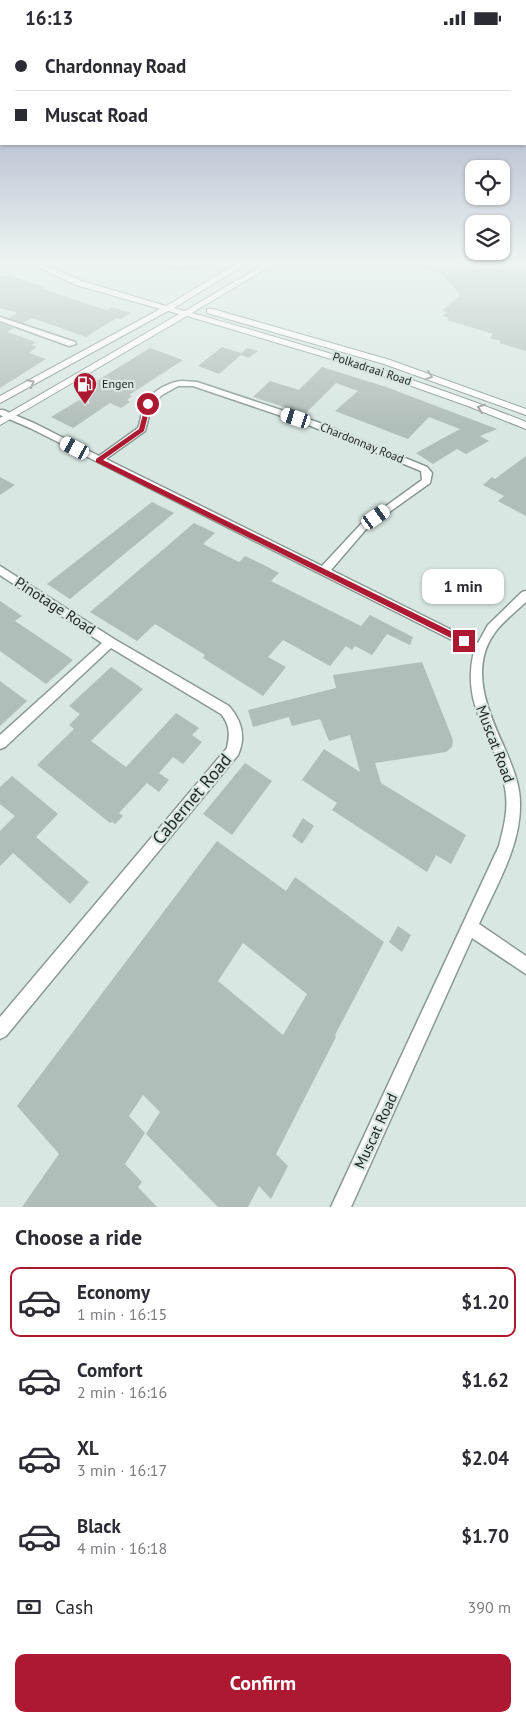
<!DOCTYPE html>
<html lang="en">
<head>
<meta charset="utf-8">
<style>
	:root { --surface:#fff; --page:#f7f7f7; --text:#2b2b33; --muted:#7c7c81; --line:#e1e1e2; --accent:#ad1931 }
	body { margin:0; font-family:"PT Sans",sans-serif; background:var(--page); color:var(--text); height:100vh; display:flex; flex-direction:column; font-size:19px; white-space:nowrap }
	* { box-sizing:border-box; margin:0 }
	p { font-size:16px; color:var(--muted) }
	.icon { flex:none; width:28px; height:28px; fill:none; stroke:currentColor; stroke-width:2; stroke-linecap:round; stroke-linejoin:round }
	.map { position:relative; height:1172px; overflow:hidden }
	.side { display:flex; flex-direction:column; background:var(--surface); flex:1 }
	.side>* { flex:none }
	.hud { position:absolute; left:0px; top:0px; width:526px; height:110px; box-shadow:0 1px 4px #0004; display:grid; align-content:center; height:110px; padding:0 15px; background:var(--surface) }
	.tools { position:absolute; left:465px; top:125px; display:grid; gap:10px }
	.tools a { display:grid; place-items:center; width:45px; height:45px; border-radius:10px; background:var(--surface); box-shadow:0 1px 4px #0004; font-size:25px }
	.end { position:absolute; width:22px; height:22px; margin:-11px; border:6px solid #ad1931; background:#fff; box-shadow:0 0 0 2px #fff }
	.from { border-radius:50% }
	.bubble { position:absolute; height:35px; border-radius:10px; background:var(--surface); box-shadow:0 1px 4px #0004; font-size:16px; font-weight:600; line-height:35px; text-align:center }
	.car { position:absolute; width:15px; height:30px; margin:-15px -8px; border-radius:6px; box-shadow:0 0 4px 1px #0007; background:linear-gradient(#fff 24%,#345 0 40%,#fff 0 76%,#345 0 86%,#fff 0) }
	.hud b { display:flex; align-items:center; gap:18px; height:48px; font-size:19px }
	.hud b+b { border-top:1px solid var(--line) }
	.hud i { width:12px; height:12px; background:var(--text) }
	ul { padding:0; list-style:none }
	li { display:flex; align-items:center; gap:15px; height:70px; margin:0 10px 8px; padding:0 5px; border:2px solid transparent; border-radius:10px }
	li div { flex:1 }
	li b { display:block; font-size:19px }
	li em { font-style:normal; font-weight:600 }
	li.selected { border-color:var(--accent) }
	li>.icon { width:45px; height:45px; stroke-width:1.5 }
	h2 { padding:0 15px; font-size:22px; line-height:60px }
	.pay { display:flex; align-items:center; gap:12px; height:55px; padding:0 15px; font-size:19px }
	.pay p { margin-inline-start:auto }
	.button { display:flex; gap:10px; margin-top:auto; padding:10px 15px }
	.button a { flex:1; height:58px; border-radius:10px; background:var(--accent); color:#fff; font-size:20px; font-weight:600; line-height:58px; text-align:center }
	.status { display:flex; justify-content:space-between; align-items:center; height:35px; padding:0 25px; background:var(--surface); direction:ltr }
	.status svg { height:14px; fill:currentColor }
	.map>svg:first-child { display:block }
	.building { fill:#b0beb9; fill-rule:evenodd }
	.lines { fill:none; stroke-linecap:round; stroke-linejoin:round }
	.minor-casing { stroke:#8a9893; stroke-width:3 }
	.major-casing { stroke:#8a9893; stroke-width:2 }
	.minor { fill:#fff; fill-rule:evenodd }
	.major { fill:#fff; fill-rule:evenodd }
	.oneway { stroke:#9a9d9c }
	.route { fill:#ad1931 }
	.labels { text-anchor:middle; stroke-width:4.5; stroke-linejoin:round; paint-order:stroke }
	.far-street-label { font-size:12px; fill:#1f2523; stroke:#d8e7e1 }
	.far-poi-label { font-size:12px; fill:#1f2523; stroke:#d8e7e1; text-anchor:start }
	.street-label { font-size:15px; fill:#1f2523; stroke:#d8e7e1 }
	.near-street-label { font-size:18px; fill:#1f2523; stroke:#d8e7e1 }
</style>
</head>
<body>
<div class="status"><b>16:13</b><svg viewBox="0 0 49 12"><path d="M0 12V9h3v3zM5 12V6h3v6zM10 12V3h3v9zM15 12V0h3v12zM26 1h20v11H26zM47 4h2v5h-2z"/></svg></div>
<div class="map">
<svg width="526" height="1172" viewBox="0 0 526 1172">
	<rect width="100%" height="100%" fill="#d8e7e1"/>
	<g class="building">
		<path d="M157,227H211V232L180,236L157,232Z"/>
		<path d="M411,227H526V316L499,308L501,306L490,303L493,299L447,285L449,283L442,281L447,277L442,276L460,260L442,239L410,230Z"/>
		<path d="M8,240L44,252L41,253L96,272L107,275L112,272L131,278L121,284L117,283L86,302L32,283L23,288L8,283L17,278L0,273V241Z"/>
		<path d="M0,288L14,293L7,297L36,307L31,310L37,312L29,318L46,324L0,353Z"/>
		<path d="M222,312L241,318L247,313L258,316L249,323L241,320L219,339L198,331Z"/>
		<path d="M150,313L183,325L129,360L132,361L127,365L130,367L121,373L110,368L73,393L51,382L79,365L89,369L90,350Z"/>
		<path d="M322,332L386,352L497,394L480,401L489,406L466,419L457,414L433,429L416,418L460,394L429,382L408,404L335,376L358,356L336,348L305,379L253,362L270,346L299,355Z"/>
		<path d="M526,421V481L498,466L504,461L483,450L492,442L495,444Z"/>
		<path d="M0,442L15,450L0,460Z"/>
		<path d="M152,467L174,478L70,564L47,549Z"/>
		<path d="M194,488L215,498L203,509L239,527L245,521L266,531L279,538L271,546L361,591L370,580L413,602L410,610L387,599L372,620L355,611L352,615L346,611L330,631L283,605L268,622L286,632L263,661L203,623L205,620L155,589L137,606L90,577Z"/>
		<path d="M0,566L22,581L15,586L73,625L46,649L0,616Z"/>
		<path d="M422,627L453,705L452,712L446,717L375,728L381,748L466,800L451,829L436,820L427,837L332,775L337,768L302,745L324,714L360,737L350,700L329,706L320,684L292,691L289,682L253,692L248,675L336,653L333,640Z"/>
		<path d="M111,632L143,654L91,706L126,732L176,678L199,693L192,700L202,707L183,729L173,722L159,738L169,745L159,757L147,748L119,778L123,781L115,789L112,787L110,788L37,730L74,694L69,690L80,679L69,671Z"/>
		<path d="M0,646L27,666L0,691Z"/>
		<path d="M245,728L272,746L232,800L203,779Z"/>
		<path d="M12,741L58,779L36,802L89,847L70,869L13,818L0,831V796L15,781L0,769V752Z"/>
		<path d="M303,783L314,791L302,809L292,801Z"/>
		<path d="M217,806L286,856L295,842L384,907L335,1000L336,1002L276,1119L288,1131L271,1164L259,1151L248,1172H218L146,1099L160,1077L143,1060L129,1081L145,1098L125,1129L142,1147L138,1152L157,1172H22L59,1119L17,1071ZM243,908L307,959L283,1000L218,946Z"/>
		<path d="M398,891L411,900L402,917L389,907Z"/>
	</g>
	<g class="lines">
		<g class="minor-casing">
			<g id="minor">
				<path d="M0,282L75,307L76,309L69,311L0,286Z"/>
				<path d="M182,346L197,347L317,387L427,432L432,438L430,448L367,493L331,535L478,608L488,590L522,557L526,556V567C516,576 505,585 496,596C468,632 488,677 505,714C512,731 520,749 520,768C521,811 496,851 479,889L526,921V939L472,903L351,1172H331L499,811C504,792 509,773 505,753C496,701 460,674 474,616L30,393L0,380V375H3L36,389L99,421L138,393C141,386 141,379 143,373C148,358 168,347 182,346ZM178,351H193L311,391L421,436L422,445L361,489L322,531L106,424L145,396L152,369L162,360Z"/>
				<path d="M0,531L114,604L229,671C242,686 246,702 238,720L6,1001L0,1004V982L227,713C230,699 230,690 221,679L111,613L5,712L0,714V700L102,608L0,540Z"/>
			</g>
		</g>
		<g class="major-casing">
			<g id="major">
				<path d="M28,227H38L82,246L166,271L240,227H249L174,273L185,276L268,227H277L192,278C305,310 417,343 526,387V394L468,371L358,332L187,281L0,390V383L179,279L168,276L0,368V361L160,274L76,250Z"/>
				<path d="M207,274H213L390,325L526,374V380L384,329L207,278Z"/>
			</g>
		</g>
		<use href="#minor" class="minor"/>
		<use href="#major" class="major"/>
	</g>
	<defs><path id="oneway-chevron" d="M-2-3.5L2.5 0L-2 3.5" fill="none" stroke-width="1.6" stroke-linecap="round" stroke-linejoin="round" transform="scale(1.25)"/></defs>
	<g class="oneway">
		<use href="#oneway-chevron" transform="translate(429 341) rotate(19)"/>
		<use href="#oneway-chevron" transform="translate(31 348) rotate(-28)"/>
		<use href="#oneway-chevron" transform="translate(481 373) rotate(-159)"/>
	</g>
	<linearGradient id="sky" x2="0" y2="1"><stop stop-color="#959bba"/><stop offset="0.58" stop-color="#edf4f2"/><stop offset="1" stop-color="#edf4f2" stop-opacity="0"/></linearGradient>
	<rect width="526" height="391" fill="url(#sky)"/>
	<path class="route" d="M146,368L151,369L144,396L103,425L467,604V608H461L96,427V424L139,394Z"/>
	<defs>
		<g id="fuel-pin" transform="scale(1.25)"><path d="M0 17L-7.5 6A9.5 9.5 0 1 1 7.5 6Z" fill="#ad1931" stroke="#d8e7e1"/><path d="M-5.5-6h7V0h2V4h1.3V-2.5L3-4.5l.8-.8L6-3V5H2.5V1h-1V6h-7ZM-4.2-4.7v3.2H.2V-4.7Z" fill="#fff"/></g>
	</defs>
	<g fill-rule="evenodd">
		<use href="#fuel-pin" x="85" y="349"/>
	</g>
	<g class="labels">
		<g class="far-street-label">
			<text transform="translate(372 334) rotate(18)" y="4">Polkadraai Road</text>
			<text transform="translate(362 408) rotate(22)" y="4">Chardonnay Road</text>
		</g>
		<g class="far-poi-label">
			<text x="102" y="353">Engen</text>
		</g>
		<g class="street-label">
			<text transform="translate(55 571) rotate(33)" y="5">Pinotage Road</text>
			<text transform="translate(495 709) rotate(69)" y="5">Muscat Road</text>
			<text transform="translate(376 1096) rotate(-65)" y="5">Muscat Road</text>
		</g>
		<g class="near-street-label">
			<text transform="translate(192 764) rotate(-50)" y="6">Cabernet Road</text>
		</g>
	</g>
</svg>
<div class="tools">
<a><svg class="icon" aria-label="locate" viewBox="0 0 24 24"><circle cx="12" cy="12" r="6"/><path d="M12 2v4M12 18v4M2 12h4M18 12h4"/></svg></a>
<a><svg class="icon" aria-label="layers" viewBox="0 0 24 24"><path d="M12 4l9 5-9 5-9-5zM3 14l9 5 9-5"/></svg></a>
</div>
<i class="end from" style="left:148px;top:369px"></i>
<i class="end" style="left:464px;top:606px"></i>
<div class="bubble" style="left:422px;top:534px;width:82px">1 min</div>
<i class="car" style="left:296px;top:383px;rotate:288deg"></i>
<i class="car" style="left:75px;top:413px;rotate:298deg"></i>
<i class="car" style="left:376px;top:482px;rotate:55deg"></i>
<div class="hud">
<b><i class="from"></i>Chardonnay Road</b>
<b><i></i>Muscat Road</b>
</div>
</div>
<section class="side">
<h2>Choose a ride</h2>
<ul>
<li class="selected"><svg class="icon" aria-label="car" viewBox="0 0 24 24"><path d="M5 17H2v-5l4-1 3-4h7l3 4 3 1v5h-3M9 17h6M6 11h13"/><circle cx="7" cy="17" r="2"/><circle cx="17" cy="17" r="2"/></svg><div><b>Economy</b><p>1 min · 16:15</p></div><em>$1.20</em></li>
<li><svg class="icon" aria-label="car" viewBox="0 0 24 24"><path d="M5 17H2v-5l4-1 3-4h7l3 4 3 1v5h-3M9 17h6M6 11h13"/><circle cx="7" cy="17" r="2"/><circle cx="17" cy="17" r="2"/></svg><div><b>Comfort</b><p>2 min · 16:16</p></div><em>$1.62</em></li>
<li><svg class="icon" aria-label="car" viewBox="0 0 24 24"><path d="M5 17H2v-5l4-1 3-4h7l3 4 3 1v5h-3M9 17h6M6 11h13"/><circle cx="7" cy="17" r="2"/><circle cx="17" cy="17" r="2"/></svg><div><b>XL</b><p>3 min · 16:17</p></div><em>$2.04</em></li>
<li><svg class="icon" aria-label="car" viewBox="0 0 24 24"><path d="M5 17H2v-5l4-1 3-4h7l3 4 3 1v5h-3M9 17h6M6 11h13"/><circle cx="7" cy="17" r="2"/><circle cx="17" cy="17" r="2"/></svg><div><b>Black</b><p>4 min · 16:18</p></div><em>$1.70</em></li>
</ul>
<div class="pay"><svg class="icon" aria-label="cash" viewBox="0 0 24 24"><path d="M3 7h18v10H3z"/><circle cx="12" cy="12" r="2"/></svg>Cash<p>390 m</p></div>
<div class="button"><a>Confirm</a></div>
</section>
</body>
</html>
